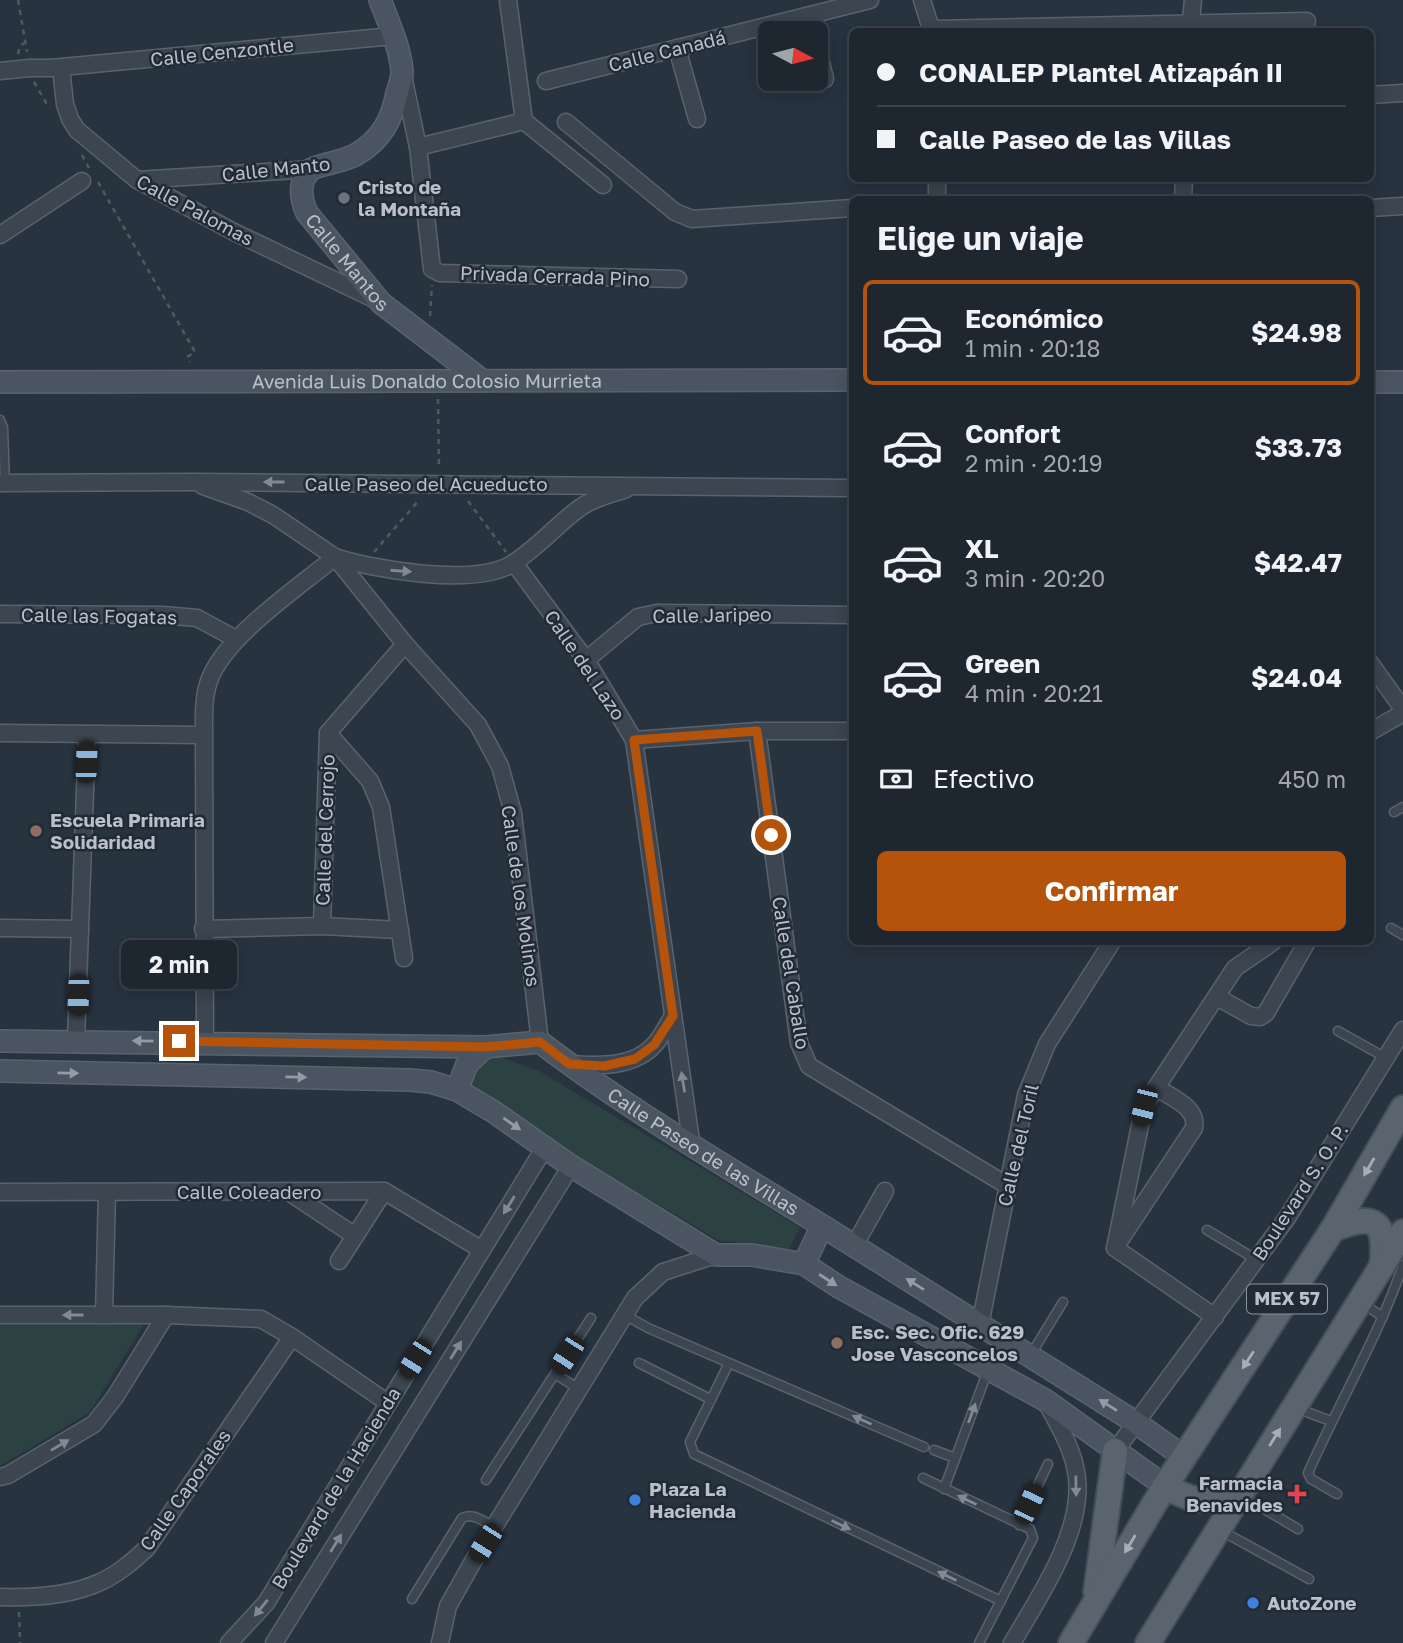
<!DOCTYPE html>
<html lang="es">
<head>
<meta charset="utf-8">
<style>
	:root { --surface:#1e2630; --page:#262e38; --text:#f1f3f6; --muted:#a1a5ab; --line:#3c434c; --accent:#b45309 }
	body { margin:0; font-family:"Golos Text",sans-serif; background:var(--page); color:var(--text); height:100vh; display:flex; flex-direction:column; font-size:26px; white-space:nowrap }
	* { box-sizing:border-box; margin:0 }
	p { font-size:23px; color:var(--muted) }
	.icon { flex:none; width:38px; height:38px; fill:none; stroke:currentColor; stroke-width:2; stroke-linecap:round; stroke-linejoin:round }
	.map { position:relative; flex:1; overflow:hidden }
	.sheet { position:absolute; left:849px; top:196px; width:525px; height:749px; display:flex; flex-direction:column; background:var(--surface); border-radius:10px; box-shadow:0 4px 18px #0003,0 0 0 2px var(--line) }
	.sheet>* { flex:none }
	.banner { position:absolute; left:849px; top:28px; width:525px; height:154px; border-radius:10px; box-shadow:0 4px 18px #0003,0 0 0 2px var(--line); display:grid; align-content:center; height:154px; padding:0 28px; background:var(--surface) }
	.needle { width:46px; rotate:97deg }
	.fabs { position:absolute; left:758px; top:21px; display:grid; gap:14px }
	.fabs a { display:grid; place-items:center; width:70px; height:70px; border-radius:10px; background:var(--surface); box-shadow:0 4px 18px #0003,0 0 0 2px var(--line); font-size:35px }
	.end { position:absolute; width:32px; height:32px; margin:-16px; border:9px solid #b45309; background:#fff; box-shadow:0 0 0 4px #fff }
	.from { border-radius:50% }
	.bubble { position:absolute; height:49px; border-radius:10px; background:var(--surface); box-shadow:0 4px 18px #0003,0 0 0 2px var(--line); font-size:23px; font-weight:700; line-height:49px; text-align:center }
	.car { position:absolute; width:21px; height:42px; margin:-21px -10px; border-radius:9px; box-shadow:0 0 5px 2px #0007; background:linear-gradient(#222 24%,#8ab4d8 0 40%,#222 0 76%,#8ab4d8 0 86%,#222 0) }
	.banner b { display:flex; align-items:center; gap:24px; height:66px; font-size:26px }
	.banner b+b { border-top:2px solid var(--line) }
	.banner i { width:18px; height:18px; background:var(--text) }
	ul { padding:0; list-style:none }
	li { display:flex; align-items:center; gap:21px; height:105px; margin:0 14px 10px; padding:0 14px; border:4px solid transparent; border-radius:10px }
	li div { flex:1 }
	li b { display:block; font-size:26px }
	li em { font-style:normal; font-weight:700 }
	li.on { border-color:var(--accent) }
	li>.icon { width:63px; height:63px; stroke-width:1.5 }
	h2 { padding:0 28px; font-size:32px; line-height:84px }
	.pay { display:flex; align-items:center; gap:18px; height:77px; padding:0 28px; font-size:26px }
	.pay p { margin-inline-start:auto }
	.cta { display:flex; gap:14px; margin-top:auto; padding:14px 28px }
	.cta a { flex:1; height:80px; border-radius:10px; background:var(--accent); color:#fff; font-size:28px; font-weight:700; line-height:80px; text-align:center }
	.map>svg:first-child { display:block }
	.green { fill:#2b4142 }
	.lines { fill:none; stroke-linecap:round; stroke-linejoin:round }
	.lane-casing { stroke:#5a636d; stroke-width:11 }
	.street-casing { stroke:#5a636d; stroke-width:19 }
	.secondary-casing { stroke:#5a636d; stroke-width:24 }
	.primary-casing { stroke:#464e59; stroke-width:28 }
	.path { stroke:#4a5e60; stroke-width:2.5; stroke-dasharray:5 5; stroke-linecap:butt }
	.lane { stroke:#3c4550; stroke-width:8 }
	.street { stroke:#3c4550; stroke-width:16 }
	.secondary { stroke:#4b5562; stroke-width:21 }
	.primary { stroke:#5a646f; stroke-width:24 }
	.street-bridge-casing { stroke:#5a636d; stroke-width:19; stroke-linecap:butt }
	.street-bridge { stroke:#3c4550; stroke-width:16 }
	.oneway { fill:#818993 }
	.oneway2 { fill:#929ba6 }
	.oneway3 { fill:#a6aeb8 }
	.route { stroke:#b45309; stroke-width:9 }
	.worship-dot { fill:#6b7280; stroke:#212a35; stroke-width:2.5 }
	.education-dot { fill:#8d6e63; stroke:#212a35; stroke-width:2.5 }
	.health-dot { fill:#e0444e; stroke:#212a35; stroke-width:2.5 }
	.shop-dot { fill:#3f7fe0; stroke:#212a35; stroke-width:2.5 }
	.labels { text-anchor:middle; stroke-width:5; stroke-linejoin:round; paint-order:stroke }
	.shield { fill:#212a35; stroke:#8b939d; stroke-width:2 }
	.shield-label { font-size:18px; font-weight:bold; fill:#b9c0ca }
	.street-label { font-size:19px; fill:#b9c0ca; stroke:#212a35 }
	.poi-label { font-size:19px; font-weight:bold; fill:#b9c0ca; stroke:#212a35; text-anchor:start }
</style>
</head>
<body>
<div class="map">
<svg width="1403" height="1643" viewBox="0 0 1403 1643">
	<rect width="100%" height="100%" fill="#283340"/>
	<g class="green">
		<path d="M495,1055L541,1072L800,1227L789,1249L718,1240L591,1165L467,1084L480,1059Z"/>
		<path d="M0,1323L144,1324L90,1412L0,1466Z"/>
	</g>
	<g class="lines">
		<g class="lane-casing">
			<g id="lane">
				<path d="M0,420L3,428L5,483"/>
				<path d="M1394,812L1403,807"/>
				<path d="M1391,928L1403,935"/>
				<path d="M1338,1031L1386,1058"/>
				<path d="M1207,1230L1257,1260"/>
				<path d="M1362,1303L1383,1317"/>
				<path d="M625,1315L648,1328L924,1447"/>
				<path d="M1030,1356L1063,1302"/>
				<path d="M639,1363L710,1399"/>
				<path d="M729,1363L690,1442L694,1454L1001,1601"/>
				<path d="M555,1374L579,1389"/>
				<path d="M1296,1408L1331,1421"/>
				<path d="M934,1450L955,1458"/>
				<path d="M923,1478L1030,1529L1033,1538L979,1643"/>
				<path d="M486,1480L591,1318"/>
				<path d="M944,1489L988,1370"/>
				<path d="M1337,1494L1311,1479L1308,1473C1339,1403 1378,1337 1403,1265"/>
				<path d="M1244,1497L1298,1529"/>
				<path d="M1019,1525L1048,1464"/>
				<path d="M1220,1530L1309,1579"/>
				<path d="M412,1599L462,1518C473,1512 484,1522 494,1527"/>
			</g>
		</g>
		<g class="street-casing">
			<g id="street">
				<path d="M508,0L524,121L603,185"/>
				<path d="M922,0L932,32"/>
				<path d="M932,29L1307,21"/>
				<path d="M1190,32L1193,0"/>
				<path d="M816,42L825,79"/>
				<path d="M677,48L697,119"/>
				<path d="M51,68L393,36"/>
				<path d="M61,68L65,104L70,119L77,130L137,180L234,232L376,300"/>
				<path d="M0,71L29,68"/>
				<path d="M403,76L418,147L432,269L440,273L678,279"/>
				<path d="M546,81L870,0"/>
				<path d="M1370,95L1403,93"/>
				<path d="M566,122L675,212L692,219L852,208"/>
				<path d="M418,147L524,121"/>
				<path d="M137,180L312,169"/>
				<path d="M937,200V178"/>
				<path d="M1183,200L1184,178"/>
				<path d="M1370,208L1403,206"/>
				<path d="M0,235L82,181"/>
				<path d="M0,483L191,482L852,488"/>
				<path d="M203,486L248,502L273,515L335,557L405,644L478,725L500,766L513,813L540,1042"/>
				<path d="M335,557C375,570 472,586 510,565C536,550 557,524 581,507C594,498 612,494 626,489"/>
				<path d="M514,563L586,660L634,740L692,1148"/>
				<path d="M0,614L163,615L197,618L236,639"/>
				<path d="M586,660L638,617L657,613L852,615"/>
				<path d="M1370,663L1403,709"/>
				<path d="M757,731L799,1043L809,1066L1008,1186"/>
				<path d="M1370,732L1403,713"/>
				<path d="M0,733L204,735"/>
				<path d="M328,733L370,781L381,807L404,958"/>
				<path d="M634,740L757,731H852"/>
				<path d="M322,926L328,733L405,644"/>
				<path d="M0,928L80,929"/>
				<path d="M203,929L322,926L400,930"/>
				<path d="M1217,997L1251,1016L1260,1017L1266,1013L1307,942"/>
				<path d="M76,1040L87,734"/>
				<path d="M205,1042L204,735C204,717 203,698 209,681C224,637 298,588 335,557"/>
				<path d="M571,1064C599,1066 634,1068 655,1044C662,1036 667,1025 673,1016"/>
				<path d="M0,1192L384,1191L482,1250"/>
				<path d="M289,1192L355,1236"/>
				<path d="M1120,1240L1194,1128C1198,1107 1172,1098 1157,1088"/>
				<path d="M854,1246L885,1191"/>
				<path d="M1115,1248L1144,1106L1235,968L1273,942"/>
				<path d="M1115,1248L1215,1317"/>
				<path d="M339,1261L384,1191"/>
				<path d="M0,1315H166L261,1319L292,1337L388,1403"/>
				<path d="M104,1315L107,1192"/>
				<path d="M980,1325L1026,1095L1047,1044L1112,942"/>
				<path d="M1115,1451L1287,1218L1403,1030"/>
				<path d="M0,1477L8,1475L94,1424L115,1397L166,1315"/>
				<path d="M0,1597C31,1598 69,1596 98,1583C117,1575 132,1562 147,1548L292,1337"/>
				<path d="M229,1643L266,1603L545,1147"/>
				<path d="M274,1643L571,1166"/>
				<path d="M440,1643L448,1606L475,1558L635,1298L663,1272L716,1255"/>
				<path d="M1012,1643C1039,1597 1083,1533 1077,1478C1074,1450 1059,1426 1046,1402"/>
			</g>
		</g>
		<g class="secondary-casing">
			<g id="secondary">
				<path id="s1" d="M380,0C388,21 401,50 402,72C402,79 399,87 397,93C392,120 381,140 357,154C344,162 320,164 312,169C297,180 301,200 307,213L381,303L483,381"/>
				<path id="s2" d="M0,382L852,380"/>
				<path d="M1370,382H1403"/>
				<path id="s3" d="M0,1041L485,1047L540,1042C630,1111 728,1167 824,1227C928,1292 1031,1357 1135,1422L1184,1457"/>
				<path d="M0,1071L410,1080L431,1082L457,1090L494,1112L571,1166L716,1255H752L804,1264L839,1287L1045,1400L1165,1486"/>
				<path d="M457,1090L467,1064L485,1047"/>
				<path d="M804,1264L822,1226"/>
			</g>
		</g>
		<g class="primary-casing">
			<g id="primary">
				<path d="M1333,1229C1377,1212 1386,1221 1382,1266"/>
				<path d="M1165,1486C1195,1503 1205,1504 1238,1494"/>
				<path d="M1096,1592L1115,1451"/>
				<path d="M1071,1643L1165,1486L1333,1229L1403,1108"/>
				<path d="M1148,1643L1403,1232"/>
			</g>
		</g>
		<g class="path">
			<path d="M18,0L27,52"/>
			<path d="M18,54L20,46L24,43"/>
			<path d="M34,82L48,106"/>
			<path d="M82,155L89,168"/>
			<path d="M98,182L195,352L187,357L190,362"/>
			<path d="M430,316L432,285"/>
			<path d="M438,399L439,469"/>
			<path d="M468,501L506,552"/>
			<path d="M374,552L420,499"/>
			<path d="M19,1612L20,1643"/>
		</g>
		<use href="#lane" class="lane"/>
		<use href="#street" class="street"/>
		<use href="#secondary" class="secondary"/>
		<use href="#primary" class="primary"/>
		<g class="street-bridge-casing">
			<path id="street-bridge" d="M29,68H50"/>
		</g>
		<use href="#street-bridge" class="street-bridge"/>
	</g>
	<defs><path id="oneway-solid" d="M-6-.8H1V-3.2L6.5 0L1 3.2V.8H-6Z" transform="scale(1.75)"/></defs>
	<g class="oneway">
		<use href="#oneway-solid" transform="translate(274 482) rotate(-180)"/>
		<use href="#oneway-solid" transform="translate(401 571) rotate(4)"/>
		<use href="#oneway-solid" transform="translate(683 1082) rotate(-99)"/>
		<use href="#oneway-solid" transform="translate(509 1205) rotate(122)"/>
		<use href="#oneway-solid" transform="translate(73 1315) rotate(180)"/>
		<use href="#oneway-solid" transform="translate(456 1350) rotate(-58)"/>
		<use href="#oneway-solid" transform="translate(972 1413) rotate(-70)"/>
		<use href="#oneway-solid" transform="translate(862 1420) rotate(-156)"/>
		<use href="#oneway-solid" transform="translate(60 1445) rotate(-31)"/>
		<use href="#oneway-solid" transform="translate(1076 1486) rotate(89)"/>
		<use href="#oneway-solid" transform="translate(967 1500) rotate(-154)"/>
		<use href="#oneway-solid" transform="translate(841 1525) rotate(26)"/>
		<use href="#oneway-solid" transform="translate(336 1543) rotate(-58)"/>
		<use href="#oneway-solid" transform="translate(947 1576) rotate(-154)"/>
		<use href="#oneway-solid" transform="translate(261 1608) rotate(129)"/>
	</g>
	<g class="oneway2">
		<use href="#oneway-solid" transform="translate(143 1041) rotate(-179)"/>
		<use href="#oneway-solid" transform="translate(68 1073) rotate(1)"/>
		<use href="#oneway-solid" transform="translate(296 1077) rotate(1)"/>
		<use href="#oneway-solid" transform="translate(512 1124) rotate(35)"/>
		<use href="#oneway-solid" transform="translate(828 1280) rotate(33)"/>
		<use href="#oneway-solid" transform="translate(915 1284) rotate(-148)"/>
		<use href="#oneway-solid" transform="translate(1108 1405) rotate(-148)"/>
	</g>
	<g class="oneway3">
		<use href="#oneway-solid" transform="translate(1369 1167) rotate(120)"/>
		<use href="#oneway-solid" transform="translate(1248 1360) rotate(123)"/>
		<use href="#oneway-solid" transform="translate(1275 1437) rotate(-58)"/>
		<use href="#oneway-solid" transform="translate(1130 1544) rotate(121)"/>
	</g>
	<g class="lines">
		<path class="route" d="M179,1041L485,1047L540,1042L569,1064L604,1066L635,1059L654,1045L673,1016L634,740L757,731L771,835"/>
	</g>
	<circle class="worship-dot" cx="344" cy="198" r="7"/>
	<g class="education-dot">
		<circle cx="36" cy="831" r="7"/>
		<circle cx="837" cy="1343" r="7"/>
	</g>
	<path class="health-dot" d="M1293.5 1483.5h7v7h7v7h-7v7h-7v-7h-7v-7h7z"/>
	<g class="shop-dot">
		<circle cx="635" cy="1500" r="7"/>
		<circle cx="1253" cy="1603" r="7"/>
	</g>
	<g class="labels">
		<rect class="shield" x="1247" y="1284.5" width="80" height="29" rx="5"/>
		<g class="shield-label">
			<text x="1287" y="1305">MEX 57</text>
		</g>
		<g class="street-label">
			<text transform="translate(667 51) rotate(-14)" y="7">Calle Canadá</text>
			<text transform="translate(222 52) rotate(-6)" y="7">Calle Cenzontle</text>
			<text transform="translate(276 169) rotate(-6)" y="7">Calle Manto</text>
			<text transform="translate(195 210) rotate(28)" y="7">Calle Palomas</text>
			<text dy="7" stroke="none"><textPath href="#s1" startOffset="332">Calle Mantos</textPath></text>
			<text transform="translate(555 276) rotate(2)" y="7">Privada Cerrada Pino</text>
			<text dy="7" stroke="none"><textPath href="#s2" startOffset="427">Avenida Luis Donaldo Colosio Murrieta</textPath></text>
			<text x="426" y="491">Calle Paseo del Acueducto</text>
			<text transform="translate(712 615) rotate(-1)" y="7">Calle Jaripeo</text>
			<text transform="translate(99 616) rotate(1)" y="7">Calle las Fogatas</text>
			<text transform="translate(585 665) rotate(56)" y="7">Calle del Lazo</text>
			<text transform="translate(325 830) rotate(-88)" y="7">Calle del Cerrojo</text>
			<text transform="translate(521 896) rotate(82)" y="7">Calle de los Molinos</text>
			<text transform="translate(791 973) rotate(81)" y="7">Calle del Caballo</text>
			<text transform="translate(1018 1145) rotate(-77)" y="7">Calle del Toril</text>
			<text dy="7" stroke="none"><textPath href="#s3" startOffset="737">Calle Paseo de las Villas</textPath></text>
			<text x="249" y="1199">Calle Coleadero</text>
			<text transform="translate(1300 1192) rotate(-57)" y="7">Boulevard S. O. P.</text>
			<text transform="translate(336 1488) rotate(-59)" y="7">Boulevard de la Hacienda</text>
			<text transform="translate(185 1490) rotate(-55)" y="7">Calle Caporales</text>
		</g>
		<g class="poi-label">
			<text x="358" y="194">Cristo de<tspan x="358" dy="22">la Montaña</tspan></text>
			<text x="50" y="827">Escuela Primaria<tspan x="50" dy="22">Solidaridad</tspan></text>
			<text x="851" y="1339">Esc. Sec. Ofic. 629<tspan x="851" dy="22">Jose Vasconcelos</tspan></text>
			<text x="1283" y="1490" text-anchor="end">Farmacia<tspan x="1283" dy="22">Benavides</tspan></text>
			<text x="649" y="1496">Plaza La<tspan x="649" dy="22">Hacienda</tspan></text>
			<text x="1267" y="1610">AutoZone</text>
		</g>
	</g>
</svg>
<div class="fabs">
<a><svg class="needle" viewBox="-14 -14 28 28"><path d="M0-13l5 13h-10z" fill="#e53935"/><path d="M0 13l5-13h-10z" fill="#a1a5ab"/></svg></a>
</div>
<i class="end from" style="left:771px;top:835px"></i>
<i class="end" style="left:179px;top:1041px"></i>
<div class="bubble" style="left:121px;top:940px;width:116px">2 min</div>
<i class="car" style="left:86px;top:762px;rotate:2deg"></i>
<i class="car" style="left:78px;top:995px;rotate:182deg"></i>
<i class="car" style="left:1144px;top:1106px;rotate:194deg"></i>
<i class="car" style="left:567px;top:1355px;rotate:213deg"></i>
<i class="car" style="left:415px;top:1359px;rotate:212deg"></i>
<i class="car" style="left:1029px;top:1504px;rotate:25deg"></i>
<i class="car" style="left:485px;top:1543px;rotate:212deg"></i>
<div class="banner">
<b><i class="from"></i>CONALEP Plantel Atizapán II</b>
<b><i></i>Calle Paseo de las Villas</b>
</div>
<section class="sheet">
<h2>Elige un viaje</h2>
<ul>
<li class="on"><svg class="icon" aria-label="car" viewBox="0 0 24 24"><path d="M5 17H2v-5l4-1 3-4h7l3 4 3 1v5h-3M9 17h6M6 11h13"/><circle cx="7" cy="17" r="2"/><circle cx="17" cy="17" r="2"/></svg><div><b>Económico</b><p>1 min · 20:18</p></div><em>$24.98</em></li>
<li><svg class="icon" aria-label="car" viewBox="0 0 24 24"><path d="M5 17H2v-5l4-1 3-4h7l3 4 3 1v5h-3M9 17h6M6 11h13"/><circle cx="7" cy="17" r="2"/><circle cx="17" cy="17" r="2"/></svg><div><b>Confort</b><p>2 min · 20:19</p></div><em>$33.73</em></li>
<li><svg class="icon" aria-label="car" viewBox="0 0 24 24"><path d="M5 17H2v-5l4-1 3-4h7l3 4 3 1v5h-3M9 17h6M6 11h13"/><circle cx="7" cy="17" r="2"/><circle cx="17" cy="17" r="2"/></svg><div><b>XL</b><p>3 min · 20:20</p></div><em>$42.47</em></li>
<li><svg class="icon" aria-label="car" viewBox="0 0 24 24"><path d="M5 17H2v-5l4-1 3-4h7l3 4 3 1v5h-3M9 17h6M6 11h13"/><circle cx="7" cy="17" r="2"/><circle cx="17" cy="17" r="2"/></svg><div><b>Green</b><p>4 min · 20:21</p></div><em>$24.04</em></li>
</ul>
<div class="pay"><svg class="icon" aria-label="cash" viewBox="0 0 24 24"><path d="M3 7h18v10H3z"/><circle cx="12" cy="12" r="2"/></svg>Efectivo<p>450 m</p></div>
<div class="cta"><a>Confirmar</a></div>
</section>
</div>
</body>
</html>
